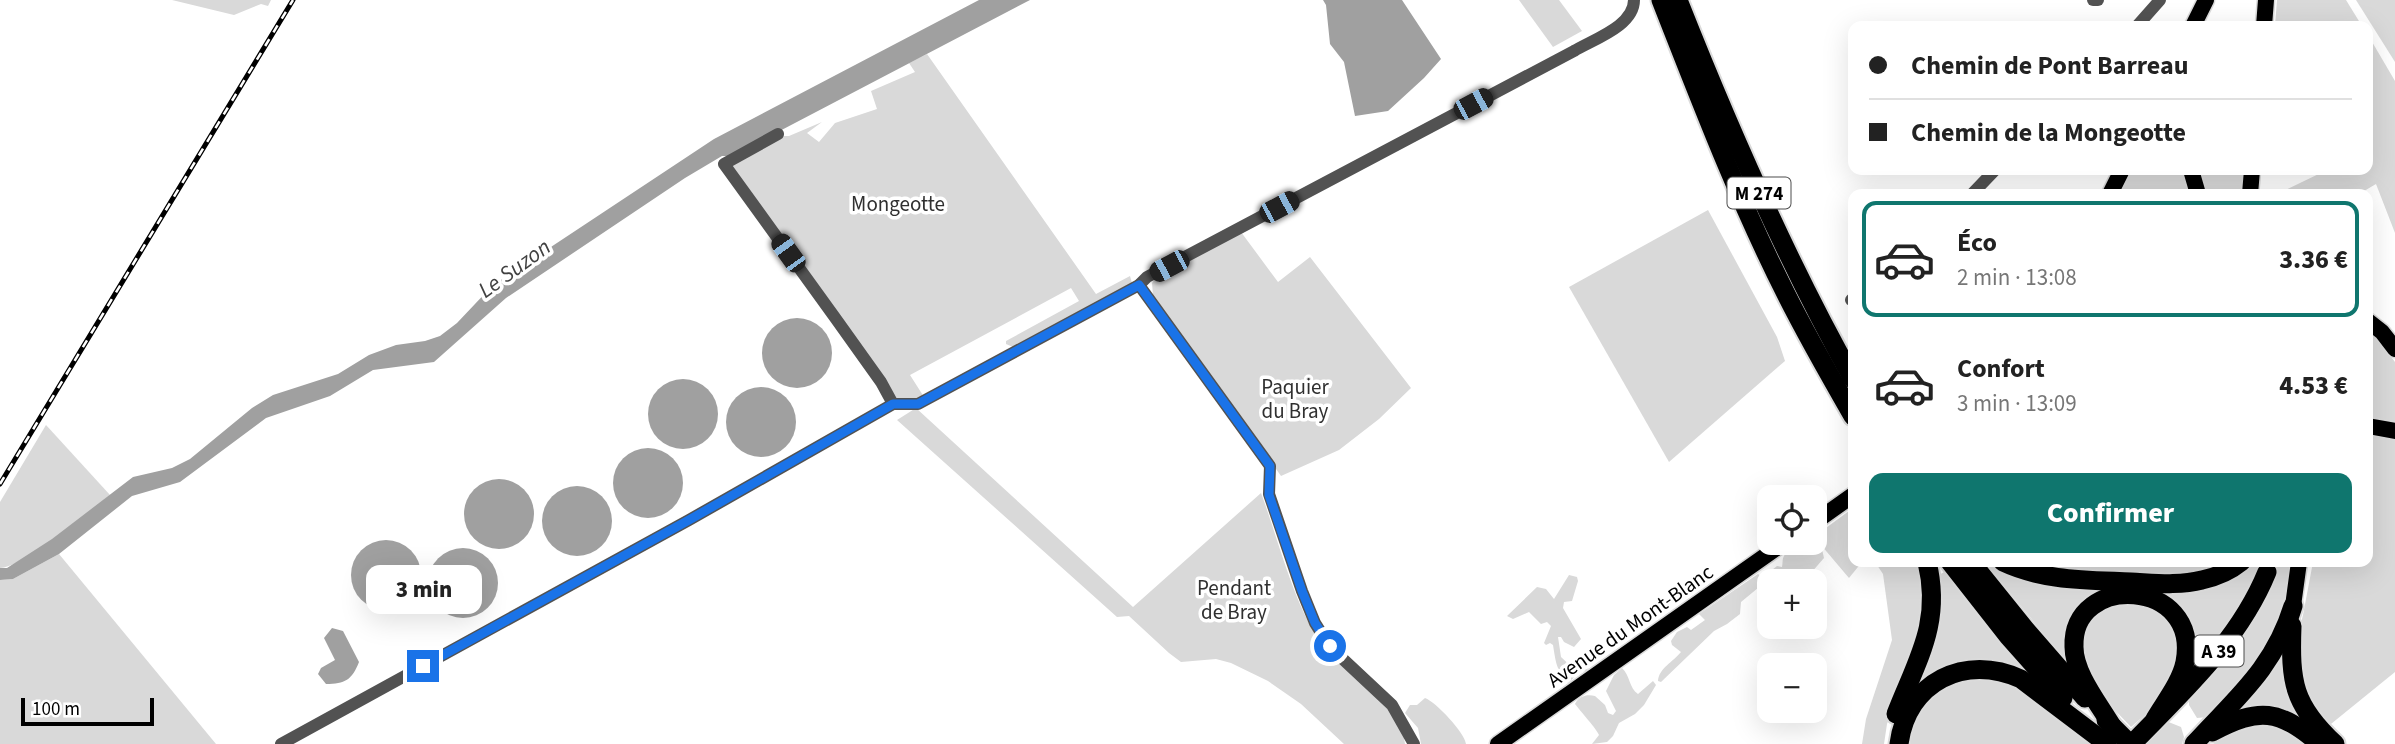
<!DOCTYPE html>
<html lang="fr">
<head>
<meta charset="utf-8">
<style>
	:root { --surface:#fff; --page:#f2f2f2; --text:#222; --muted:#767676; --line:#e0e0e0; --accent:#0f766e }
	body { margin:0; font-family:"Source Sans 3",sans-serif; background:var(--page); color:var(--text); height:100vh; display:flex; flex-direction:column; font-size:26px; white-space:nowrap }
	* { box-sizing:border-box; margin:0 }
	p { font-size:23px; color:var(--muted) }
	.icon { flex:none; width:38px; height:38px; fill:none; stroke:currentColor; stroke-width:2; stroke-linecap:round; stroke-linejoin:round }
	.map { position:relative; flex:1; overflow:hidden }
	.sheet { position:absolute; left:1848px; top:189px; width:525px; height:378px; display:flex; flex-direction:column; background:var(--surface); border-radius:14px; box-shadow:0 7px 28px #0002 }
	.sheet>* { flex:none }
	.banner { position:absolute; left:1848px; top:21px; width:525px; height:154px; border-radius:14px; box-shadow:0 7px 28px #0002; display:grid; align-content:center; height:154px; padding:0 21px; background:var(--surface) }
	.controls { position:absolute; left:1757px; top:485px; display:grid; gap:14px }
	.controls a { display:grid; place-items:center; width:70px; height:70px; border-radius:14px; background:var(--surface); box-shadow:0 7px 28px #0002; font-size:35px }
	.scale { position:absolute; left:21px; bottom:18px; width:133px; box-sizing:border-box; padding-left:7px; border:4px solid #000; border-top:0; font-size:19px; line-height:24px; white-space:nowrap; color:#000; -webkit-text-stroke:5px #fff; paint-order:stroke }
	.end { position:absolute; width:32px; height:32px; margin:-16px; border:9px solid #1a73e8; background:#fff; box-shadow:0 0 0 4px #fff }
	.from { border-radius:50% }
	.bubble { position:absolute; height:49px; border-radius:14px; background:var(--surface); box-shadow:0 7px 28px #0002; font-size:23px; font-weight:800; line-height:49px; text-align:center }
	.car { position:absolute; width:21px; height:42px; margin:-21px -10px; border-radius:9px; box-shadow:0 0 5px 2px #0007; background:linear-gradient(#222 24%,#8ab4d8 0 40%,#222 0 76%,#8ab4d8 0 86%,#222 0) }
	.banner b { display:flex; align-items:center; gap:24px; height:66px; font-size:26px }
	.banner b+b { border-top:2px solid var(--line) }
	.banner i { width:18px; height:18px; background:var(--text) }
	ul { padding:12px 0 0; list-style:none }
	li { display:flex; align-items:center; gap:21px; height:116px; margin:0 14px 10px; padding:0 7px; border:4px solid transparent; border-radius:14px }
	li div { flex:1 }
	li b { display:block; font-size:26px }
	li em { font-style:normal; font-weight:800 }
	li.active { border-color:var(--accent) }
	li>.icon { width:63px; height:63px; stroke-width:1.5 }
	.button { display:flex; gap:14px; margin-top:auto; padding:14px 21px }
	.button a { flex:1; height:80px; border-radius:14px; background:var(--accent); color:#fff; font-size:28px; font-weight:800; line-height:80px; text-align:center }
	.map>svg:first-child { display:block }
	.green { fill:#d9d9d9 }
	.water { fill:#a0a0a0 }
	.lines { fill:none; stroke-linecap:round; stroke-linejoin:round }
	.major-casing { stroke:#dbdbdb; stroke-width:19 }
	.highway-casing { stroke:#dbdbdb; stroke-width:23 }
	.minor { stroke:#525252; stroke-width:12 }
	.major { stroke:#000; stroke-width:16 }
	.highway { stroke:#000; stroke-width:19 }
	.rail-casing { stroke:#000; stroke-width:5 }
	.rail { stroke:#fff; stroke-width:2.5; stroke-dasharray:8; stroke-linecap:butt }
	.route { stroke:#1a73e8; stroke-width:9 }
	.labels { text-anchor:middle; stroke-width:7; stroke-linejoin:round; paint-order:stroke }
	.shield { fill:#fff; stroke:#4c4c4c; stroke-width:2 }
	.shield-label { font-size:19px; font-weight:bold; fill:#000 }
	.park-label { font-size:21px; fill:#303030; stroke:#fff }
	.street-label { font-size:21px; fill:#000; stroke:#fff }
	.water-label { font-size:23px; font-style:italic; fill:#414141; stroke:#fff }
</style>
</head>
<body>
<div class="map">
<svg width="2395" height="744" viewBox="0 0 2395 744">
	<rect width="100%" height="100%" fill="#fff"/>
	<g class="green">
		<path d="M172,0H271L268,6L261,4L234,15Z"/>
		<path d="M1519,0H1559L1582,31L1553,47Z"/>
		<path d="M2277,0H2346L2362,26H2275Z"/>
		<path d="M2356,0H2395V62Z"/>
		<path d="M2368,35L2395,81V233L2376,184L2359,194H2277L2327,170H2368Z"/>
		<path d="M927,54L1096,294L1130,276L1132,283L1013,347L1006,344V341L1079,301L1071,288L910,375L924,397L912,401L897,399L733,173L731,162L782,136H789L822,122L807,133L819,142L835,123L877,109L871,91L915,72L909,63Z"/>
		<path d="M2130,170H2185L2192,194H2118Z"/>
		<path d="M2196,170H2247L2244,194H2203Z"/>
		<path d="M1708,210L1777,337L1785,361L1669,462L1569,287Z"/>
		<path d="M1241,232L1278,282L1310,257L1411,388L1379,419L1339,450L1281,476L1153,296L1152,283L1158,276Z"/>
		<path d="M2368,329L2378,339L2395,362V425L2384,421L2368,420Z"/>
		<path d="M916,408L1133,607L1261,493C1278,538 1295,610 1324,647C1344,673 1404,709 1405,744H1344L1301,704L1268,681L1231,663L1216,659L1181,662L1169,653L1129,616L1117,617L897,420Z"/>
		<path d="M46,425L110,495C92,510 19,569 0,568V502Z"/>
		<path d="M2368,431L2395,436V672L2326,728L2302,694L2297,639L2303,615L2313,562H2368Z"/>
		<path d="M1853,508V562H1862L1849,578L1821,545L1824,558L1804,581C1791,581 1778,584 1772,570L1777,566L1782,567C1783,563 1782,559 1784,556C1790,543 1810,541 1821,545L1815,536Z"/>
		<path d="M59,554L216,744H0V580L13,579Z"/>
		<path d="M1875,562H1921L1927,607L1887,724L1884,744H1862L1866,719L1892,640L1883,574Z"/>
		<path d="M1981,562H1993L2005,568L2112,587L2095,598L2070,669C2054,651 2042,631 2026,612C2012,594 1995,580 1981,562Z"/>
		<path d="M2017,562H2232L2203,574L2126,578Z"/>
		<path d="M2248,562H2264L2243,608L2194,668L2158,595L2163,590Z"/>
		<path d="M2277,562H2293L2289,600L2262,659L2208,717L2197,718L2189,705V696L2268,589Z"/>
		<path d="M1946,571L2037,683L2004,667L1912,698L1937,576Z"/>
		<path d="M1758,574L1763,578L1764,583L1741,602L1740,614L1727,624L1714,631L1661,682L1658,681C1659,668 1673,662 1681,652L1672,645L1671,641L1677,632L1687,627L1691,630L1705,620L1699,614Z"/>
		<path d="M1569,575L1577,577L1578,581L1572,601L1564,602L1563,608L1581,639L1574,647L1564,642L1561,637H1558L1561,657L1576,671L1580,668V656L1584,654L1589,656V668L1586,671L1579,673L1568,683C1556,669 1556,663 1553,645L1550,643L1546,645L1544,643L1551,626L1547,622L1541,624L1529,612L1513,619L1507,616L1537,587L1546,589L1554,599Z"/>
		<path d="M2115,602L2156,606L2177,630L2180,657L2153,708L2131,727L2109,704L2080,658L2089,618Z"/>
		<path d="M2285,648L2316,733L2235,712Z"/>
		<path d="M1622,668C1630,675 1629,688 1638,694L1653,681L1656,685L1644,705L1635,714L1619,723L1613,736L1607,742L1592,744L1599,735C1596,728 1581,712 1575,704C1579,696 1587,694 1595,696L1605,705L1608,713L1613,715L1616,711L1606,691L1614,675Z"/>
		<path d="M1974,674L2018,684L2061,717L2090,744H1905L1915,711L1943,684Z"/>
		<path d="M1425,698C1436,702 1465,733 1466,744H1421L1418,728L1405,713L1410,705H1417Z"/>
		<path d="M2166,721L2181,727L2184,737L2182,744H2147L2143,740Z"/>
		<path d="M2272,722L2312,744H2213L2233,730Z"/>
	</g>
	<g class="water">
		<path d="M979,0H1030L732,156H722L685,178L506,298L434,362L373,370L330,396L266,418L180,482L132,496L59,554L13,579L0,580V568H7L52,539L133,477L172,468L190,459L252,408L273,395L338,374L369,355L396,345L425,341L440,336L457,323L492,286L714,139Z"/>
		<path d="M1323,0H1402L1441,59L1424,78L1388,111L1355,116L1344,62L1330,44L1326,5Z"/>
		<circle cx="797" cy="353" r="35"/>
		<circle cx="683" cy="414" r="35"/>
		<circle cx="761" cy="422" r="35"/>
		<circle cx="648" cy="483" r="35"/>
		<circle cx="499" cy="514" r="35"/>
		<circle cx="577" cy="521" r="35"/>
		<circle cx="386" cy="575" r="35"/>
		<circle cx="463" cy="583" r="35"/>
		<path d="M332,628L343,631L359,662C352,680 345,684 326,684L318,674L321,668L335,660L324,638Z"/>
	</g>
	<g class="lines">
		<g class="major-casing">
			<g id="major">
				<path d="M2193,26L2206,0"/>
				<path d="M2264,26L2266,0"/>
				<path d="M2191,170L2198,194"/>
				<path d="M2110,194L2122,170"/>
				<path d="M2250,194L2252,170"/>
				<path d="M2368,321L2382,332L2395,349"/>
				<path d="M2368,426L2395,431"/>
				<path d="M1815,522L1853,495"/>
				<path d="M2293,606L2299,562"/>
				<path d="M1498,744L1785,542"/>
			</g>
		</g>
		<g class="highway-casing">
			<g id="highway">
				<path d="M1661,0C1700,99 1738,199 1786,294C1807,336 1830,376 1853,416"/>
				<path d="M1678,0C1729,129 1785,258 1853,379"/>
				<path d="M1950,562L2008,636L2063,698"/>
				<path d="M1971,562L2025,629L2085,698"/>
				<path d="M2003,562C2043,581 2088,580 2131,582C2154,583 2179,586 2202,580C2216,577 2230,571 2241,562"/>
				<path d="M2292,626C2290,682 2293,705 2335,744"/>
				<path d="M1896,714C1917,660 1942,623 1927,562"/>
				<path d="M2106,720L2130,744"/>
				<path d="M2113,728C2100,705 2074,674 2074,647C2071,572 2201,578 2185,662C2181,682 2165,702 2155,719"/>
				<path d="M2212,732C2260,707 2278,709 2320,744"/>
				<path d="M1899,744C1907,682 1965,653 2021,679L2107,744"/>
				<path d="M2132,744C2183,691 2239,641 2267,572"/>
				<path d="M2194,744C2236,698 2274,668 2293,606"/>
			</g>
		</g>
		<g class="minor">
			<path d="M2093,0H2098"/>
			<path d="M2137,26L2160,0"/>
			<path d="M778,134L724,164L836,319L881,382L893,404"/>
			<path d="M1972,194L1995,170"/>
			<path d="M1139,285L1270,466L1269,494L1302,591L1315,623L1330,647L1392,705L1414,744"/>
			<path d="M1851,300L1853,298"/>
			<path d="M281,744L689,520L893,404H918L1139,285L1147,277L1574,51C1594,39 1634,26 1634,0"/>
		</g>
		<use href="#major" class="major"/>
		<use href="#highway" class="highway"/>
		<g class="rail-casing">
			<path id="rail" d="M0,484L293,0"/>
		</g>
		<use href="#rail" class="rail"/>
	</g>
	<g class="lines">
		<path class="route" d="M423,666L689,520L893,404H918L1139,285L1270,466L1269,495L1302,591L1315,623L1330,646"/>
	</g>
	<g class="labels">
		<g class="shield">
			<rect x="1727.5" y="177.5" width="63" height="31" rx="5"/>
			<rect x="2194.5" y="635.5" width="49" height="31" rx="5"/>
		</g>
		<g class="shield-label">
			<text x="1759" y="200">M 274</text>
			<text x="2219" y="658">A 39</text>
		</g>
		<g class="park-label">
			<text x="898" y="211">Mongeotte</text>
			<text x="1295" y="394">Paquier<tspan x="1295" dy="24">du Bray</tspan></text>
			<text x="1234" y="595">Pendant<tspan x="1234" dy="24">de Bray</tspan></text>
		</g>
		<g class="street-label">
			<text transform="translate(1630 626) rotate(-35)" y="7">Avenue du Mont-Blanc</text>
		</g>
		<g class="water-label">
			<text transform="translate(514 268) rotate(-36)" y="8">Le Suzon</text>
		</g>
	</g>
</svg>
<div class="controls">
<a><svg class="icon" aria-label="locate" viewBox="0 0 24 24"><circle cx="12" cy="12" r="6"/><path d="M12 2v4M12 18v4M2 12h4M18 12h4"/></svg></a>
<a>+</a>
<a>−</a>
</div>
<div class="scale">100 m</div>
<i class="end from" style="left:1330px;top:646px"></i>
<i class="end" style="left:423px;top:666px"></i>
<div class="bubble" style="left:366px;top:565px;width:116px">3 min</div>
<i class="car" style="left:1473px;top:104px;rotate:62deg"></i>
<i class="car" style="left:1279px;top:207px;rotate:62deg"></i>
<i class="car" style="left:788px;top:253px;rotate:324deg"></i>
<i class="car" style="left:1169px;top:266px;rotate:242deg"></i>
<div class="banner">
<b><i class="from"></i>Chemin de Pont Barreau</b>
<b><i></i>Chemin de la Mongeotte</b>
</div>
<section class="sheet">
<ul>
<li class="active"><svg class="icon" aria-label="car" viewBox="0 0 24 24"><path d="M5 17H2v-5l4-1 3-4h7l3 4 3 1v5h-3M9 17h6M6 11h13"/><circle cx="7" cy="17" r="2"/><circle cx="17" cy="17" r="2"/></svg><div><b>Éco</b><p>2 min · 13:08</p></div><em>3.36 €</em></li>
<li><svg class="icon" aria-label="car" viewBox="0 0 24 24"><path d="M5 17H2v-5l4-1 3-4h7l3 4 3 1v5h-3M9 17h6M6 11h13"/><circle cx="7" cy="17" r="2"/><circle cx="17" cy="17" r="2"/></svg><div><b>Confort</b><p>3 min · 13:09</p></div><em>4.53 €</em></li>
</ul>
<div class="button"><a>Confirmer</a></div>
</section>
</div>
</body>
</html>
